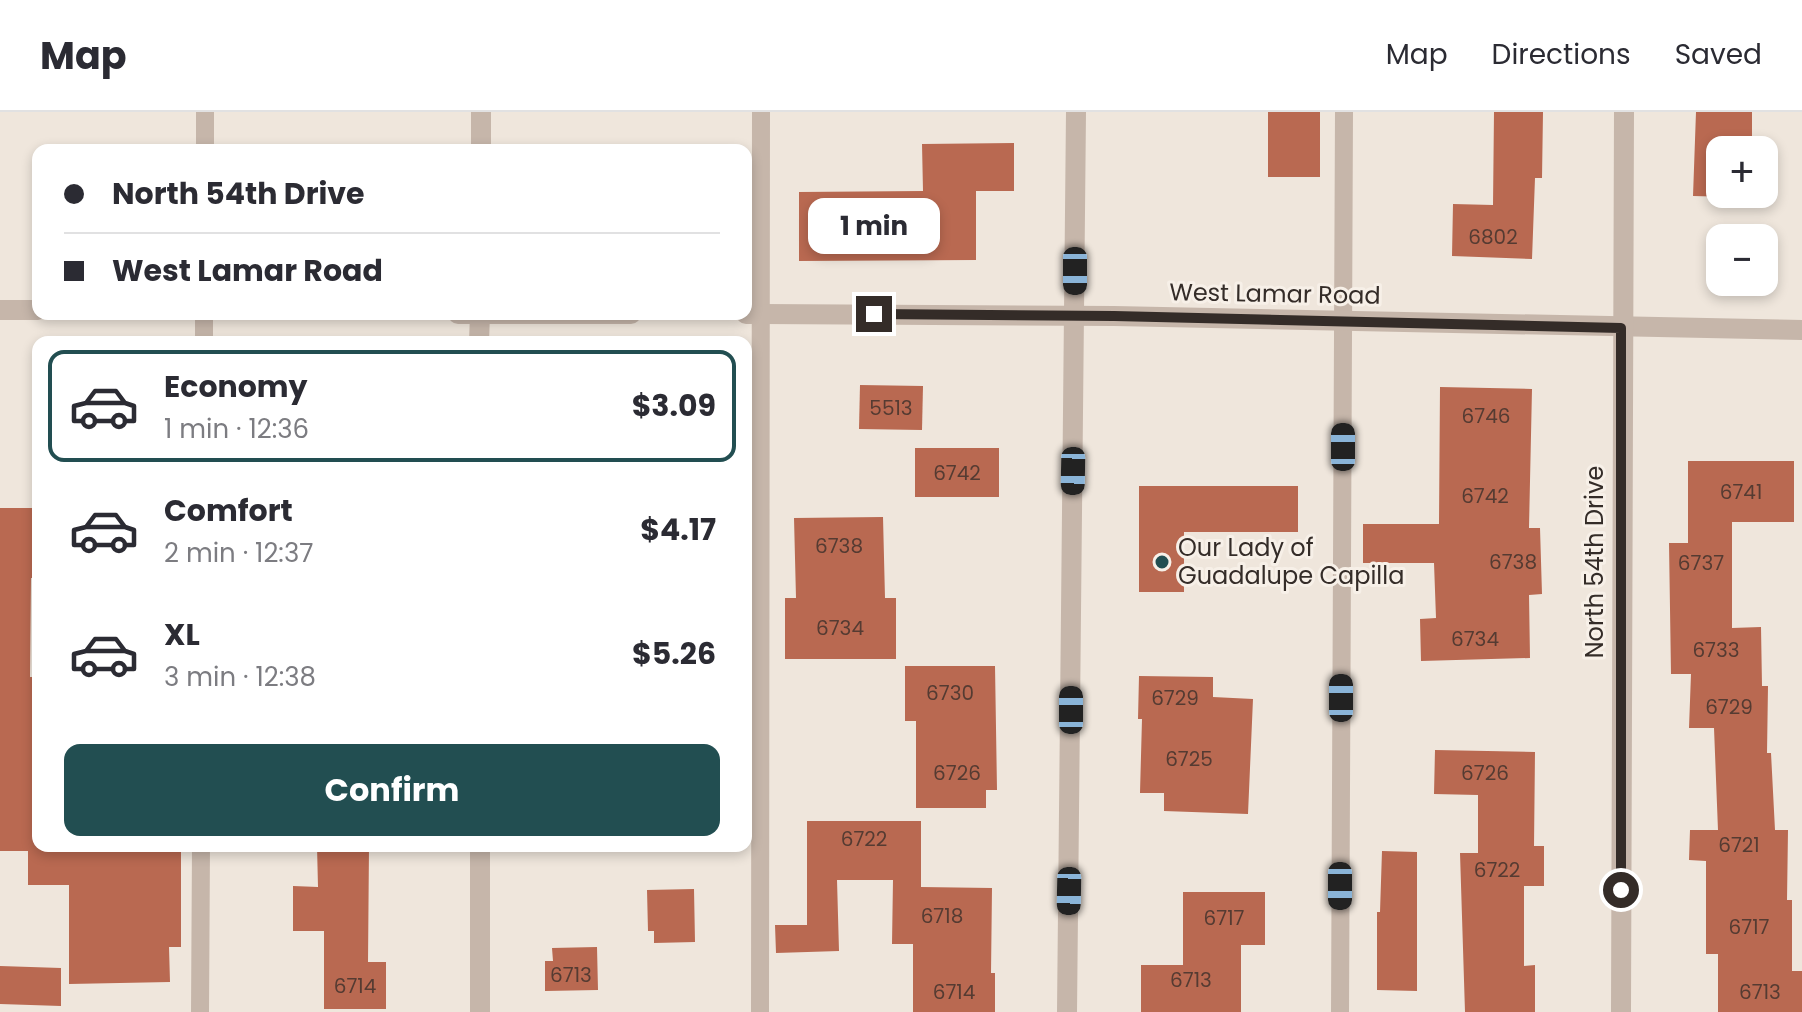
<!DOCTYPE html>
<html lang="en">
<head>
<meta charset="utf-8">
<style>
	:root { --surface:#fff; --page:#f7f7f7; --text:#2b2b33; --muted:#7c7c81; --line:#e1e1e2; --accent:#224e51 }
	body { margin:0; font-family:Poppins,sans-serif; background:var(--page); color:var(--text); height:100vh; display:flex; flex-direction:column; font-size:30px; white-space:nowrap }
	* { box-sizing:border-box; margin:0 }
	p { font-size:26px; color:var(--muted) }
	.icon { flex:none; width:44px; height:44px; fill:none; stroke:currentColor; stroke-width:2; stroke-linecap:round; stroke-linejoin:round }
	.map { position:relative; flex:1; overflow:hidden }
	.side { position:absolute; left:32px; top:224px; width:720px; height:516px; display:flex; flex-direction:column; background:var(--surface); border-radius:16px; box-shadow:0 4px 12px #0003 }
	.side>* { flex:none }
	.guide { position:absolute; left:32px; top:32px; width:720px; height:176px; border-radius:16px; box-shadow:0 4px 12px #0003; display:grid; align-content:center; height:176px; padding:0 32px; background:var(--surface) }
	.controls { position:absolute; left:1706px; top:24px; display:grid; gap:16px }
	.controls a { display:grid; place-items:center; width:72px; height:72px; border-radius:16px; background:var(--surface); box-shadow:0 4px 12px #0003; font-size:40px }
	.end { position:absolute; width:36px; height:36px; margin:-18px; border:10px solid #342c28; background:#fff; box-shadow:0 0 0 4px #fff }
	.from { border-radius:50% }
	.bubble { position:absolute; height:56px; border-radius:16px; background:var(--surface); box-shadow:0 4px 12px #0003; font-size:26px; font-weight:700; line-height:56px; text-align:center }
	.car { position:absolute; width:24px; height:48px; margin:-24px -12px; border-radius:10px; box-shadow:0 0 6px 2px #0007; background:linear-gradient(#222 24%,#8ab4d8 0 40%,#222 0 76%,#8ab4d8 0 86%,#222 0) }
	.guide b { display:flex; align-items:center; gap:28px; height:76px; font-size:30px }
	.guide b+b { border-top:2px solid var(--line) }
	.guide i { width:20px; height:20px; background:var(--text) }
	ul { padding:14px 0 0; list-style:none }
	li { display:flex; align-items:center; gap:24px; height:112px; margin:0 16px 12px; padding:0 16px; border:4px solid transparent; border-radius:16px }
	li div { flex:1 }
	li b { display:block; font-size:30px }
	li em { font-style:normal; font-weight:700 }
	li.on { border-color:var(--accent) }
	li>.icon { width:72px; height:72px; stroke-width:1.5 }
	.primary-button { display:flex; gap:16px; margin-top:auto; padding:16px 32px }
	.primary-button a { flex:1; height:92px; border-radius:16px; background:var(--accent); color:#fff; font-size:32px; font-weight:700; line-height:92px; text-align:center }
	header { display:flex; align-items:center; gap:48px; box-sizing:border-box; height:112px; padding:0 40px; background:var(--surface); border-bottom:2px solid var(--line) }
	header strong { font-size:38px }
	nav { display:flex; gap:44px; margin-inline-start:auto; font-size:28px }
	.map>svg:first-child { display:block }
	.building { fill:#b96951; fill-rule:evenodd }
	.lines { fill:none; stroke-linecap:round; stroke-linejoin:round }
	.service { stroke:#c6b6aa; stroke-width:18 }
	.minor { stroke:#c6b6aa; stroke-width:20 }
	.tertiary { stroke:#c6b6aa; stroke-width:20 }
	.route { stroke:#342c28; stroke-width:10 }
	.poi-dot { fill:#224e51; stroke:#f7f0e8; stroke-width:3 }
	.labels { text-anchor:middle; stroke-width:6; stroke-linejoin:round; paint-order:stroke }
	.number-label { font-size:20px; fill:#553b32 }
	.street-label { font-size:24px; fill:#342c28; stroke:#f7f0e8 }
	.poi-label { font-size:24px; fill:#342c28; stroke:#f7f0e8; text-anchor:start }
</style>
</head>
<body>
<header>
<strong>Map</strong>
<nav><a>Map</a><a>Directions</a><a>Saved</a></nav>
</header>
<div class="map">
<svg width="1802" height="900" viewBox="0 0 1802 900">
	<rect width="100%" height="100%" fill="#efe6dc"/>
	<g class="building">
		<rect x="1268" y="0" width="52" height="65"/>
		<path d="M1494,0H1543L1542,66H1535L1532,147L1452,144L1453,92L1493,93Z"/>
		<path d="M1696,0H1752V37H1771L1770,86L1693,84ZM1720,38H1764V82H1720Z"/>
		<path d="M1014,31V79H976V148L799,149V80L923,79L922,32Z"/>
		<path d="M860,273L923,274L922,318L859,317Z"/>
		<path d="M1440,275L1532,277L1529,416H1540L1542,482L1529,483L1530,546L1421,549L1420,507L1436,506L1434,451H1363V412H1439Z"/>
		<rect x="915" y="336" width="84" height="49"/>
		<path d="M1688,349H1794V410H1732V516L1761,515L1762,574H1768L1767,641H1771L1775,718H1788L1787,788H1792V859H1802V900H1718V842H1706V749L1689,748L1690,718H1718L1714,616H1689L1691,562H1671L1669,431H1688Z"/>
		<path d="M1139,374H1298V420H1184V480H1139Z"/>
		<path d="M0,396H38V466H31L30,565H38V734H181V835H169L170,870L69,872V773H28V739H0Z"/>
		<path d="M883,405L885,486H896V547H785V486H796L794,406Z"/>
		<path d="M905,554H995L997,678H986V696H916V609H905Z"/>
		<path d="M1139,564L1213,565V585L1253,587L1248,702L1164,699V681H1140L1142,607H1138Z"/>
		<path d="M1435,638L1535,640L1534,734H1544V774H1524V854L1535,853V900H1465L1460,741H1478V683L1434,682Z"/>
		<path d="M807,709H921V775L992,776L991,861H995V900H913V832H892L893,768H837L839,839L776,841L775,813H807Z"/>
		<path d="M317,734H369L368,850H386V897H324V819H293V774L318,775Z"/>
		<path d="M1382,739L1417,740V879L1377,878V800H1380Z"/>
		<path d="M694,777L695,830L654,831V819H648L647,778Z"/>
		<path d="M1183,780H1265V833H1241V900H1141V853H1183Z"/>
		<path d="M597,835L598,878L545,879V849H553L552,836Z"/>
		<path d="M0,854L61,856V894L0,892Z"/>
	</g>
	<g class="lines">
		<g class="service">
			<path d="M205,38V0"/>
			<path d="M204,230V202"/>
			<path d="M200,900L201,734"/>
			<path d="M760,900L761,0"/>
			<path d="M1340,900L1344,0"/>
		</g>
		<g class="minor">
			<path d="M481,0V38"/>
			<path d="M0,198H38"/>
			<path d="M458,202H631"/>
			<path d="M746,202L1114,204L1802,218"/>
			<path d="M479,230L480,202"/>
			<path d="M480,734V900"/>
			<path d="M1621,900L1624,0"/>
		</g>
		<path class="tertiary" d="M1067,900L1076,0"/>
	</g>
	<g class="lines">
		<path class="route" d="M874,202L1114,204L1621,216V778"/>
	</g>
	<circle class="poi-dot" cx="1162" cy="450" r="8"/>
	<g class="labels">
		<g class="number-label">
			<text x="1493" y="132">6802</text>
			<text x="891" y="303">5513</text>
			<text x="1486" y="311">6746</text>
			<text x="957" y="368">6742</text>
			<text x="1741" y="387">6741</text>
			<text x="1485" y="391">6742</text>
			<text x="839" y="441">6738</text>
			<text x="1513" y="457">6738</text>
			<text x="1701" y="458">6737</text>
			<text x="840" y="523">6734</text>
			<text x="1475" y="534">6734</text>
			<text x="1716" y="545">6733</text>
			<text x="950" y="588">6730</text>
			<text x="1175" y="593">6729</text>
			<text x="1729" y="602">6729</text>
			<text x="1189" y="654">6725</text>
			<text x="957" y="668">6726</text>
			<text x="1485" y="668">6726</text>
			<text x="864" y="734">6722</text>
			<text x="1739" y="740">6721</text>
			<text x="1497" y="765">6722</text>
			<text x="942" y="811">6718</text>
			<text x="1224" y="813">6717</text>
			<text x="1749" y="822">6717</text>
			<text x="571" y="870">6713</text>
			<text x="1191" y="875">6713</text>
			<text x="355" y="881">6714</text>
			<text x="954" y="887">6714</text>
			<text x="1760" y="887">6713</text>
		</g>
		<g class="street-label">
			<text transform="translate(1275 182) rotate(1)" y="8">West Lamar Road</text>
			<text transform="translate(1595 450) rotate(-90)" y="8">North 54th Drive</text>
		</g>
		<g class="poi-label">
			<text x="1178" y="444">Our Lady of<tspan x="1178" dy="28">Guadalupe Capilla</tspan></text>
		</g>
	</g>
</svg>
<div class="controls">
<a>+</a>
<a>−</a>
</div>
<i class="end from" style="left:1621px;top:778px"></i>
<i class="end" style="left:874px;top:202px"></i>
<div class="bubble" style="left:808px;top:86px;width:132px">1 min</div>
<i class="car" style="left:1075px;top:159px;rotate:180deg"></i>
<i class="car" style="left:1343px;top:335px;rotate:0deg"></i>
<i class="car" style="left:1073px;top:359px;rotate:181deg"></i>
<i class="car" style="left:1341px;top:586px;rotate:0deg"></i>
<i class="car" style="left:1071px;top:598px;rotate:0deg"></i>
<i class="car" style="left:1340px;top:774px;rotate:180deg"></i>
<i class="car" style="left:1069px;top:779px;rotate:181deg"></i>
<div class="guide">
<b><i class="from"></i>North 54th Drive</b>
<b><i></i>West Lamar Road</b>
</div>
<section class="side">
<ul>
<li class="on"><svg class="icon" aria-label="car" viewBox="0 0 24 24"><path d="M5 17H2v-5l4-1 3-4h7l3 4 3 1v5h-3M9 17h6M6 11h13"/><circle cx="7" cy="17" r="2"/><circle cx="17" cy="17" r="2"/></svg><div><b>Economy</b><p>1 min · 12:36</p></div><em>$3.09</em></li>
<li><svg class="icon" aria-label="car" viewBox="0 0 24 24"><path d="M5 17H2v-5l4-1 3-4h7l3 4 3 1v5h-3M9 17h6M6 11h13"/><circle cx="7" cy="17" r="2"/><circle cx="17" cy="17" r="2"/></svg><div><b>Comfort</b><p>2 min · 12:37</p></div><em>$4.17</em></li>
<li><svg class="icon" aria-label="car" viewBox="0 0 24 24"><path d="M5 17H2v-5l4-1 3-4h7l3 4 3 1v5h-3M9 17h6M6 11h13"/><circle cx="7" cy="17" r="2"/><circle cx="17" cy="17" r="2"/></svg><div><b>XL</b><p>3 min · 12:38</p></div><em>$5.26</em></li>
</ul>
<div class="primary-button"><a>Confirm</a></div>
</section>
</div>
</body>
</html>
